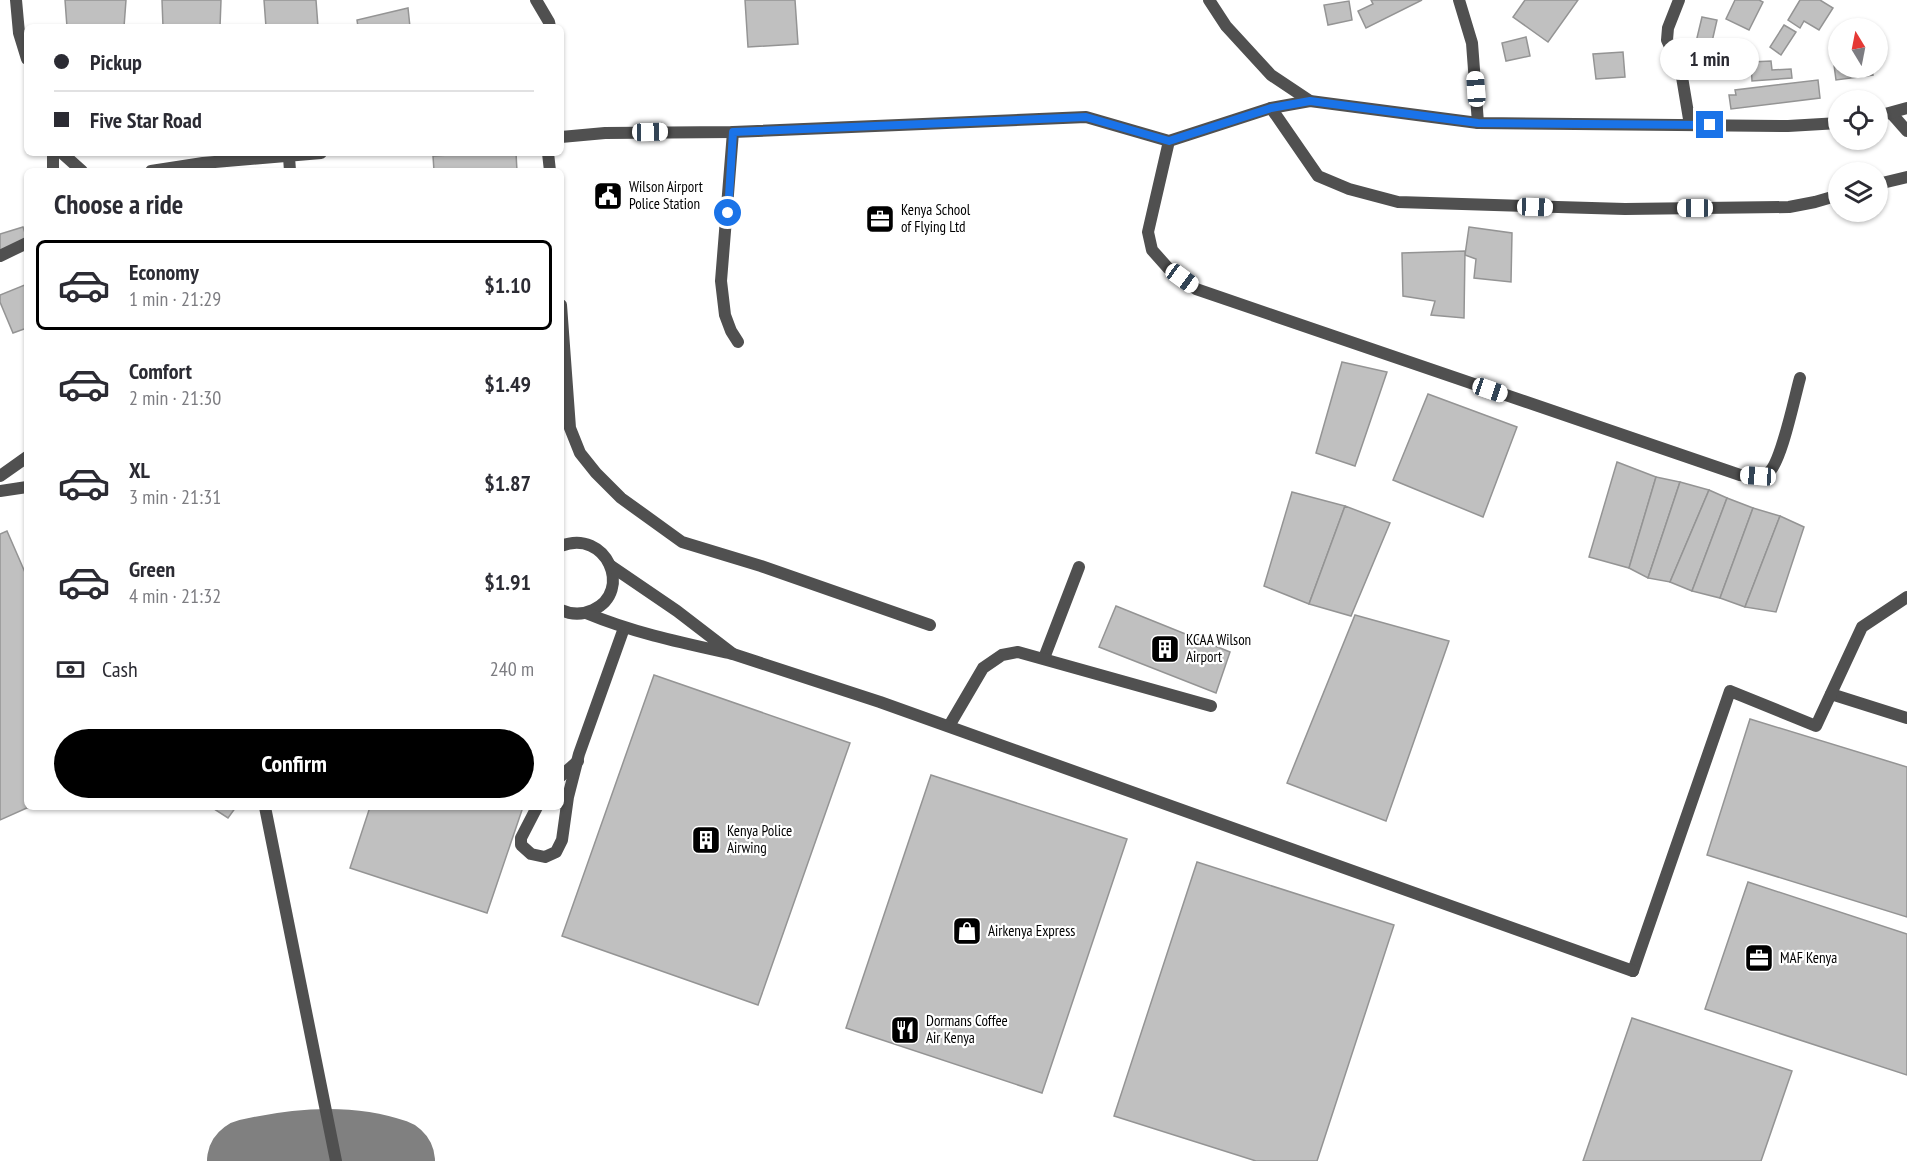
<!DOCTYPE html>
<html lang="en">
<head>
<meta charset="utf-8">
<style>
	:root { --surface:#fff; --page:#f7f7f7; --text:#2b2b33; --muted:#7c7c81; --line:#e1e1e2; --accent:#000 }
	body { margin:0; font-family:"PT Sans Narrow",sans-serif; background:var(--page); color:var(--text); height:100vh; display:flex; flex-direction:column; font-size:22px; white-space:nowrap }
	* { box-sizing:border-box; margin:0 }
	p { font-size:20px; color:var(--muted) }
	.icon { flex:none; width:33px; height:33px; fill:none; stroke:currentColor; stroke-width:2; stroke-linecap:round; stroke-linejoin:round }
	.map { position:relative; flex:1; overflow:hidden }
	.panel { position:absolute; left:24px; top:168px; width:540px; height:642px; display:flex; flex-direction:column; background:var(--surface); border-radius:9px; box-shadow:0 2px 4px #0004 }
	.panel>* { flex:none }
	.banner { position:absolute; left:24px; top:24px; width:540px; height:132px; border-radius:9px; box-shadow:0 2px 4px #0004; display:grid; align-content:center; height:132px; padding:0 30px; background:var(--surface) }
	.needle { width:39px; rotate:350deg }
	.fabs { position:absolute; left:1828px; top:18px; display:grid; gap:12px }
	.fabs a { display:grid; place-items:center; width:60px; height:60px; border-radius:50%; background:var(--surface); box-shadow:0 2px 4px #0004; font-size:30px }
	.end { position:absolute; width:27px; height:27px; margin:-14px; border:8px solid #1a73e8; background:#fff; box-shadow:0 0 0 3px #fff }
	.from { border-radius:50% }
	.bubble { position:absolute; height:42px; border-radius:21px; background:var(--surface); box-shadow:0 2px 4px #0004; font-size:20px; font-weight:800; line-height:42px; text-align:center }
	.car { position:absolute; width:18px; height:36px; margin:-18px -9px; border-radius:8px; box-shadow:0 0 4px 2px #0007; background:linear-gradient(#fff 24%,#345 0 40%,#fff 0 76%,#345 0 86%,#fff 0) }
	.banner b { display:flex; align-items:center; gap:21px; height:57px; font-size:22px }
	.banner b+b { border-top:2px solid var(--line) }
	.banner i { width:15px; height:15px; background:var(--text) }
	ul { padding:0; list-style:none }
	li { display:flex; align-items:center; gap:18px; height:90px; margin:0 12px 9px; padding:0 18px; border:3px solid transparent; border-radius:9px }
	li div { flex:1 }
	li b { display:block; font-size:22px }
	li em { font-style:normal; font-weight:800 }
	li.active { border-color:var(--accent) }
	li>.icon { width:54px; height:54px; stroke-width:1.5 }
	h2 { padding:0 30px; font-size:27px; line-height:72px }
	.pay { display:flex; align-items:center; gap:15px; height:66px; padding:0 30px; font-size:22px }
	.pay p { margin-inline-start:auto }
	.cta { display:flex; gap:12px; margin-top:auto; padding:12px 30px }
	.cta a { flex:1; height:69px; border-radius:36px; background:var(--accent); color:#fff; font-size:24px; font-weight:800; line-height:69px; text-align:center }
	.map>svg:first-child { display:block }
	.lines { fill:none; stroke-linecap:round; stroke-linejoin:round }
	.taxiway { stroke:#808080; stroke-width:84 }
	.building { fill:#c0c0c0; stroke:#949494; stroke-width:1.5 }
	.lane { stroke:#505050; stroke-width:12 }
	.street { stroke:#505050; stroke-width:12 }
	.route { stroke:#1a73e8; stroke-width:8 }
	.labels { text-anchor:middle; stroke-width:4.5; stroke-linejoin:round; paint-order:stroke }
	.poi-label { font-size:15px; fill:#000; stroke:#fff; text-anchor:start }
</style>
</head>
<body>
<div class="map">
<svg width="1907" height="1161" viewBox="0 0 1907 1161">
	<rect width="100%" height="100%" fill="#fff"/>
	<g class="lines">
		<path class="taxiway" d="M249,1161C296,1150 347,1145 393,1161"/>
	</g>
	<g class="building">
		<path d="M65,0H126L124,27H67Z"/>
		<path d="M162,0H221L220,27H163Z"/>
		<path d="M264,0H316L318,27H266Z"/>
		<path d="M745,0H795L798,44L748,47Z"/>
		<path d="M1371,0H1422L1366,28L1358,11L1373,4Z"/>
		<path d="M1525,0H1578L1548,42L1513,17Z"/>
		<path d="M1735,0H1759L1763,2L1749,30L1726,19Z"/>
		<path d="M1800,0H1820L1833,8L1819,30L1804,21L1800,28L1788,20Z"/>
		<path d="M1349,1L1352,20L1328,25L1324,5Z"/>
		<path d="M408,8L410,27H358L357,20Z"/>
		<path d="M1702,17L1717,20L1711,46L1696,42Z"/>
		<path d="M1784,25L1796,32L1781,55L1770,47Z"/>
		<path d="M1526,37L1530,56L1506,61L1502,43Z"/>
		<path d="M1623,52L1625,77L1596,79L1593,54Z"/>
		<path d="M1771,61L1772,70L1791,69L1792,78L1752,81L1751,62Z"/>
		<path d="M1834,65H1839V68H1872L1873,75L1836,80Z"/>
		<path d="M1818,80L1820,98L1731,109L1729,95H1736L1735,90Z"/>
		<path d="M482,153H516L517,171H434L433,156Z"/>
		<path d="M23,227L27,239L0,251V234Z"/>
		<path d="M1469,227L1512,233L1511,282L1474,278L1476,259L1465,255Z"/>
		<path d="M1465,251L1464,318L1431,315L1435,301L1403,296L1402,253Z"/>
		<path d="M27,284V328L13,333L0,302V295Z"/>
		<path d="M1342,362L1387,372L1355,466L1316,453Z"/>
		<path d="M1428,394L1517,427L1483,517L1393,480Z"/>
		<path d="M1617,462L1656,477L1629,568L1589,557Z"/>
		<path d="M1656,477L1680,482L1648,578L1629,568Z"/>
		<path d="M1680,482L1709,490L1670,582L1648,578Z"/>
		<path d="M1709,490L1727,498L1692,591L1670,582Z"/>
		<path d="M1292,492L1345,506L1309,604L1264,586Z"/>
		<path d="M1727,498L1753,508L1720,598L1692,591Z"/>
		<path d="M1345,506L1390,523L1351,616L1309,604Z"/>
		<path d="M1753,508L1780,516L1745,607L1720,598Z"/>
		<path d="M1780,516L1804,527L1776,612L1745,607Z"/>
		<path d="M7,531L27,577V807H29L0,820V534Z"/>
		<path d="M1116,606L1230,652L1216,693L1099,647Z"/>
		<path d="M1355,615L1449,641L1386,821L1287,783Z"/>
		<path d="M654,675L850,743L758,1005L562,936Z"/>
		<path d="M1750,719L1907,767V917L1707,855Z"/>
		<path d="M931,775L1127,839L1042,1093L846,1028Z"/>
		<path d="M211,807H236L228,818Z"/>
		<path d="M370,807H523L487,913L350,868Z"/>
		<path d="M1197,862L1394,925L1317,1161H1256L1114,1116Z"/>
		<path d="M1748,882L1907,934V1075L1705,1009Z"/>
		<path d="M1632,1018L1792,1071L1761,1161H1583Z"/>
	</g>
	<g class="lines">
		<g class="lane">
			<path d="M1459,0L1472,43L1478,123"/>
			<path d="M1679,0L1668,28L1667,40L1681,71L1690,125"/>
			<path d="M733,132L721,281L725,315L731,331L738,342"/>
			<path d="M548,153L550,171"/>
			<path d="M289,157L290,171"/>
			<path d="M0,256L27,243"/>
			<path d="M561,305L570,428L580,453L596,473L621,498L682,542L761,566L930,625"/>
			<path d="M1044,658L1079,567"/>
			<path d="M1831,694L1907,718"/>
			<path d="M949,726L983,668L1002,655L1018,652L1211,706"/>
			<path d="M561,776L578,761"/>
			<path d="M265,807L336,1161"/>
			<path d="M537,807L521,838V845L531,854L545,857L556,852L562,840L568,797L579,754L624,628"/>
			<path d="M1633,971L1730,691L1816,726L1862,627L1907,597"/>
		</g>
		<g class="street">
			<path d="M16,0L19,33L27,59"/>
			<path d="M536,0L549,22L550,27"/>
			<path d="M1209,0L1226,26L1271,75L1310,101L1478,123L1788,126L1839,123"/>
			<path d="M1271,108L1318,176L1349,189L1398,202L1625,209L1789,207L1815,202L1839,195"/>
			<path d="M1892,114L1907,131"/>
			<path d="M1878,116L1907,108"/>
			<path d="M561,137L605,133L733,132L1086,117L1169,141L1271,108L1310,101"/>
			<path d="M1169,141L1148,232L1152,250L1168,268L1196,289L1740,475C1749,476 1760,478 1768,473C1781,465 1795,395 1800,378"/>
			<path d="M62,153L82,171"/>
			<path d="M53,171V153"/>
			<path d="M151,171L203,163L321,153"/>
			<path d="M1878,184L1907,177"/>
			<path d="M0,476L27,457"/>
			<path d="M0,491L27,487"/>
			<path d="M561,546C606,528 634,591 593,610C582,615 572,615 561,610"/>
			<path d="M586,613C634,633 683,643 733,654L677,611L611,566"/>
			<path d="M733,654L880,702L1633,971"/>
		</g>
	</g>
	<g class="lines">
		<path class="route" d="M728,213L733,132L1086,117L1169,141L1271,108L1310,101L1478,123L1710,125"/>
	</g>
	<defs>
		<g id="civic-square" transform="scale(1.5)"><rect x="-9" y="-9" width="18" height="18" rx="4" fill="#000" stroke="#fff"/><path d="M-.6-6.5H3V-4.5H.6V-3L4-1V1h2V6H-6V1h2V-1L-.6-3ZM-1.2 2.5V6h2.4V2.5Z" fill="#fff"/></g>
		<g id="office-square" transform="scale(1.5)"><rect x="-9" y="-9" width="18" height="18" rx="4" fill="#000" stroke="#fff"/><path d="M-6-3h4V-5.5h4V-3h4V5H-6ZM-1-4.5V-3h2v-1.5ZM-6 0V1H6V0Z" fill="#fff"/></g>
		<g id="building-square" transform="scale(1.5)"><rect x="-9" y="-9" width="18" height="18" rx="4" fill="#000" stroke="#fff"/><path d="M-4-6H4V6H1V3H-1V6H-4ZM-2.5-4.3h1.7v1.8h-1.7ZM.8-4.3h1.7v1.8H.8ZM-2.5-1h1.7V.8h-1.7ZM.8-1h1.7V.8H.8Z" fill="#fff"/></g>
		<g id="shop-square" transform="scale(1.5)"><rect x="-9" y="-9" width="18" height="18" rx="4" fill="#000" stroke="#fff"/><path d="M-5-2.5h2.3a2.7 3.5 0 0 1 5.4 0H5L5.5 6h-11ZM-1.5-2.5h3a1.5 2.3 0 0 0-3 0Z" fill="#fff"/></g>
		<g id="restaurant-square" transform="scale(1.5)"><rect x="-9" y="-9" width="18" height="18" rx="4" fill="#000" stroke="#fff"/><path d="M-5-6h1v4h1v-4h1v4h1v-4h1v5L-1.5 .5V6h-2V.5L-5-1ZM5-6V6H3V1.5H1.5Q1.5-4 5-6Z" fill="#fff"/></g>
	</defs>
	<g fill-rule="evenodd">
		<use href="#civic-square" x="608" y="196"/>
		<use href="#office-square" x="880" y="219"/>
		<use href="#building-square" x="1165" y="649"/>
		<use href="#building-square" x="706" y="840"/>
		<use href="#shop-square" x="967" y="931"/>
		<use href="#office-square" x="1759" y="958"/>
		<use href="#restaurant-square" x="905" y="1030"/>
	</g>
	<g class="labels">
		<g class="poi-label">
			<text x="629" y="192">Wilson Airport<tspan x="629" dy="17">Police Station</tspan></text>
			<text x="901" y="215">Kenya School<tspan x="901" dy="17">of Flying Ltd</tspan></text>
			<text x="1186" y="645">KCAA Wilson<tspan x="1186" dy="17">Airport</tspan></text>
			<text x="727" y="836">Kenya Police<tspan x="727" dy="17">Airwing</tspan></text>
			<text x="988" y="936">Airkenya Express</text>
			<text x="1780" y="963">MAF Kenya</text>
			<text x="926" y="1026">Dormans Coffee<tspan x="926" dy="17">Air Kenya</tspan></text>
		</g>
	</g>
</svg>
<div class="fabs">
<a><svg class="needle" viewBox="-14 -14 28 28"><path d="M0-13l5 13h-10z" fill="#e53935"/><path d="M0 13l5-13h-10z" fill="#7c7c81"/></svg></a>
<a><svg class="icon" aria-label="locate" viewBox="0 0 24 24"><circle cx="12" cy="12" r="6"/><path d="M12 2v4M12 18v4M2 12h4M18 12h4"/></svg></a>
<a><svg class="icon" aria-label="layers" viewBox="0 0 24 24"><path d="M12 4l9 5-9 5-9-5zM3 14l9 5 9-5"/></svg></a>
</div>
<i class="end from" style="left:728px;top:213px"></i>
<i class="end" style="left:1710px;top:125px"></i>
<div class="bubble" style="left:1660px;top:38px;width:99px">1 min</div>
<i class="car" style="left:1476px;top:89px;rotate:356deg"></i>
<i class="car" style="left:650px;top:132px;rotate:89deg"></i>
<i class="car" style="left:1535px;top:207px;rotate:92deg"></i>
<i class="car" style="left:1695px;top:208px;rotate:270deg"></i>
<i class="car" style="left:1182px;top:278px;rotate:126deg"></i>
<i class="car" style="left:1490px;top:390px;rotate:109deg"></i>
<i class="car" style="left:1758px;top:476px;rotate:274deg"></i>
<div class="banner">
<b><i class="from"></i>Pickup</b>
<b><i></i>Five Star Road</b>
</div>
<section class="panel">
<h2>Choose a ride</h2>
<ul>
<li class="active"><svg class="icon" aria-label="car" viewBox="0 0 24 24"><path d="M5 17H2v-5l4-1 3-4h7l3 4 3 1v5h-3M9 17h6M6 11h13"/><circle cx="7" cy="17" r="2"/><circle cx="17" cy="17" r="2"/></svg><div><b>Economy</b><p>1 min · 21:29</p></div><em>$1.10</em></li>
<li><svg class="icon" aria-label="car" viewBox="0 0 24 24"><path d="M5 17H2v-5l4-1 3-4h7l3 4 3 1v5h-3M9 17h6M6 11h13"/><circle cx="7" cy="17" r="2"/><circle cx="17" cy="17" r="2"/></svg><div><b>Comfort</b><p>2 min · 21:30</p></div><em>$1.49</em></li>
<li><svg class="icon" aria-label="car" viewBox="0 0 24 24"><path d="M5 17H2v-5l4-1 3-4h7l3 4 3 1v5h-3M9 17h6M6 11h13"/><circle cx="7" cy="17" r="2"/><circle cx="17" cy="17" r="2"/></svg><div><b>XL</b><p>3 min · 21:31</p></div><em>$1.87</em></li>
<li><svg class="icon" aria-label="car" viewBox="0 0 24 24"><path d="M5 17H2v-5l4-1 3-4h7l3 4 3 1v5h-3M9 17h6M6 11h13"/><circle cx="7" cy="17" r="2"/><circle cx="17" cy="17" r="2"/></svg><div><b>Green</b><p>4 min · 21:32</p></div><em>$1.91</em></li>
</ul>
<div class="pay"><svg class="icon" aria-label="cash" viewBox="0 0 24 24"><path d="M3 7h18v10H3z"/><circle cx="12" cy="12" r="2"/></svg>Cash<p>240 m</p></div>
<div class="cta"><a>Confirm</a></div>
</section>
</div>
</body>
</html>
